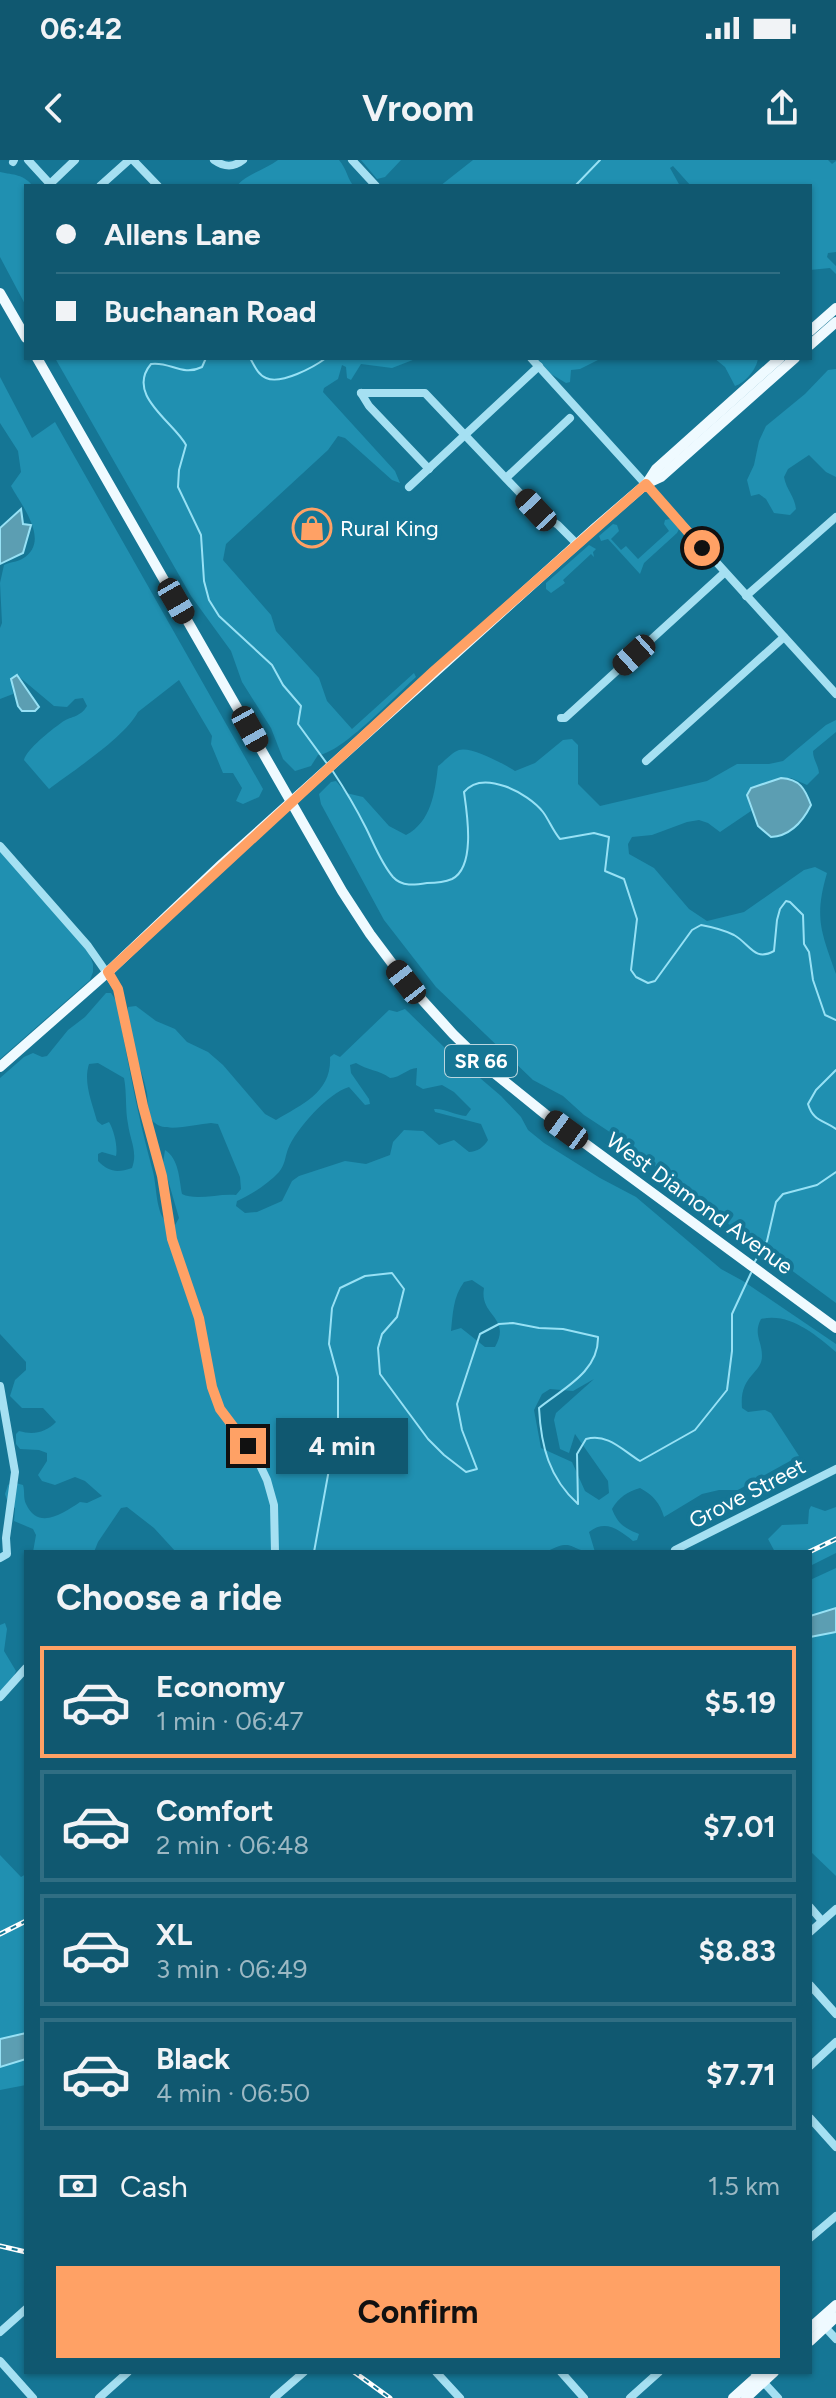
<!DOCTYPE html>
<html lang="en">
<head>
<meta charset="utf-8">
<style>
	:root { --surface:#105870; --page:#1e6178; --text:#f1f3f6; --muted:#9cb8c3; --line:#306e83; --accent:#ffa165 }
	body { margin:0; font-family:Figtree,sans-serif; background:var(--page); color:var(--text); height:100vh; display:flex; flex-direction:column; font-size:30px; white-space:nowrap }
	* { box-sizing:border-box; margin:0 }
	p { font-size:26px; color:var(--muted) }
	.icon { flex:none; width:44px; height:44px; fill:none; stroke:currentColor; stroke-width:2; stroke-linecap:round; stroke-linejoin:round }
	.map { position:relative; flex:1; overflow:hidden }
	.sheet { position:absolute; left:24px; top:1390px; width:788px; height:824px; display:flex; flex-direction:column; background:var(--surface); border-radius:0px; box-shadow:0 2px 6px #0004 }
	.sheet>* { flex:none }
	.top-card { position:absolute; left:24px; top:24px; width:788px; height:176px; border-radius:0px; box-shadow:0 2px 6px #0004; display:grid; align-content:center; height:176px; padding:0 32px; background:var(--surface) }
	.end { position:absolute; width:36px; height:36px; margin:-18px; border:10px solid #ffa165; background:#111; box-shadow:0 0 0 4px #111 }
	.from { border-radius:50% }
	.bubble { position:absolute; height:56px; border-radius:0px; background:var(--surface); box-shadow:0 2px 6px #0004; font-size:26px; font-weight:700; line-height:56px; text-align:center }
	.car { position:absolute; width:24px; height:48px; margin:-24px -12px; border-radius:10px; box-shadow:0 0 6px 2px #0007; background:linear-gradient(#222 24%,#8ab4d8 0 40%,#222 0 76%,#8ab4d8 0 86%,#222 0) }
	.top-card b { display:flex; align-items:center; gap:28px; height:76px; font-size:30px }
	.top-card b+b { border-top:2px solid var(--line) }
	.top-card i { width:20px; height:20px; background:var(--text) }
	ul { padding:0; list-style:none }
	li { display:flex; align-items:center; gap:24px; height:112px; margin:0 16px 12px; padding:0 16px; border:4px solid var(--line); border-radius:0px }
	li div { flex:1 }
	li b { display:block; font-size:30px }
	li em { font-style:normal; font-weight:700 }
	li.selected { border-color:var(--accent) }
	li>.icon { width:72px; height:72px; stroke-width:1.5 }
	h2 { padding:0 32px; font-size:36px; line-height:96px }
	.pay { display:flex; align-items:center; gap:20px; height:88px; padding:0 32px; font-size:30px }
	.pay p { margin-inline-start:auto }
	.action { display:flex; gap:16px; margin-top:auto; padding:16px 32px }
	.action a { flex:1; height:92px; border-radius:0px; background:var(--accent); color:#111; font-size:32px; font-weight:700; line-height:92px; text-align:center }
	.status { display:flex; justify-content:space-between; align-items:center; height:56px; padding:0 40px; background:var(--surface); direction:ltr }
	.status svg { height:22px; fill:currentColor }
	header { display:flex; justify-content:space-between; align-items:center; height:104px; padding:0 32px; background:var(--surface); font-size:36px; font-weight:700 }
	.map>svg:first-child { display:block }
	.green { fill:#2090b1; fill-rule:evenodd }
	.water { fill:#5c9eb2; stroke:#97e1f5; stroke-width:2 }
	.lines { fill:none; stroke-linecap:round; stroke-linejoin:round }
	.stream { stroke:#97e1f5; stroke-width:2 }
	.minor { stroke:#a5e0f2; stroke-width:8 }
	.major { stroke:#effaff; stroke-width:10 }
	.rail-casing { stroke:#fff; stroke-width:5 }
	.rail { stroke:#157695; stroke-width:2; stroke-dasharray:6; stroke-linecap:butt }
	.route { stroke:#ffa165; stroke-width:10 }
	.labels { text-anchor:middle; stroke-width:8; stroke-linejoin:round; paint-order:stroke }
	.shield { fill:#157695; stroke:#b9d6df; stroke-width:2 }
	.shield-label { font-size:20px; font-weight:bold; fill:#fff }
	.poi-label { font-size:22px; fill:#fff; stroke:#157695; text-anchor:start }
	.street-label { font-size:22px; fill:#fff; stroke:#157695 }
</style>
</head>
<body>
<div class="status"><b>06:42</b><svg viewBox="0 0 49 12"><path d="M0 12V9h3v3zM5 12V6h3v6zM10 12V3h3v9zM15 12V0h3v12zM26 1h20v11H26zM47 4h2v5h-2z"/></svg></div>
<header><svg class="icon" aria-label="back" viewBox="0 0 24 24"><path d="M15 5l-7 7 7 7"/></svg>Vroom<svg class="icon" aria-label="share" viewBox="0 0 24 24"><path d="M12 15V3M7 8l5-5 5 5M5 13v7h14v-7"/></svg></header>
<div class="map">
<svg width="836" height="2238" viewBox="0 0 836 2238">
	<rect width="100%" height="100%" fill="#157695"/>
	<g class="green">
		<path d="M278,0H339C347,9 348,21 354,26H237C246,14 265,10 278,0Z"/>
		<path d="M361,0H401L385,17L377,19Z"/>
		<path d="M473,0H828L832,4L836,1V92L828,93L827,97L836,106V114L830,108L810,110V26H691L673,6L670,8L680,26H440Z"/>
		<path d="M0,12C14,15 23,14 33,26H26V146L0,97Z"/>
		<path d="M55,198H418L392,208L361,204L351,220L347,218L346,207L342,205L338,219L324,228L323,232L395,311L400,323L392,320L345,278L338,276L328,290L226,384L223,400L271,455L276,471L319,518L327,541L352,569L414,513L416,517C397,534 341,594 318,595L311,606L295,611L283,599L271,568L242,522L231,491L191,436Z"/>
		<path d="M536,198H602L580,209L571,210L570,222L566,223L551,214Z"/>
		<path d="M714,198H758C757,209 745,223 735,226L725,207Z"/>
		<path d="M836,209V317L826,312L809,295L788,309L784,317C786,329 795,337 796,349L790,355L774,353L766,339L759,334L751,336L747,320L754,305L759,281L766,266L805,234L828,210Z"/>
		<path d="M0,217L32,278L55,262L263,629L259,637L243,644L236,641L242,628L233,613H223L211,584L212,576L179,520L138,552C125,577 73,611 49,629L24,600C27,589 51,570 61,563C70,556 80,558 87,546L83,538L75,539L67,547L54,546L17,515L12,524L13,534L0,539V468L2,463L0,423L4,405C10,402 17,402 22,399C52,382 21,345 11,326L21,312L18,291L0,263Z"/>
		<path d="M670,359L679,369L677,373L644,403L640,414L608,379L601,381L599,376L613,364L617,365L619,371L611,379L621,390L626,386L638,399L669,371L664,364L665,360Z"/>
		<path d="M589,385L596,389L593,392L594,397L591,394L563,420L565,423L551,433L546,429V423Z"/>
		<path d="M836,560V572L813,591C813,600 818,604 819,613L807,625L791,618L747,635L751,651L720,672L708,663L699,660L687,662L652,675L632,677L628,684L629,694L654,708L689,749L707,761L744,752L804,710L815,707L827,713C814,758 821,771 836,814V1143L692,1037L631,986L584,955L563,936L533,920L436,827L384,760L321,644L319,634L331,622L336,621L346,633L363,637L389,666L406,675C431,662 435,633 438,606C444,602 452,592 459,590C471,586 504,604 515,611L535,603L563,580L572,579L578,585V624L600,646L707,621L737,604H769L783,601L826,565Z"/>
		<path d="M0,691L87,788L93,804V812L90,820L0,899Z"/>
		<path d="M106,833H111L117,842C127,898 137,953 152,1008C158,1028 154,1051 169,1066L174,1067L179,1058L163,1003L165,990C179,999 179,1018 182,1034C196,1041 220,1033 236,1035L241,1029L240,1017L218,964L211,963C197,964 166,973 155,963C148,958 148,942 147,933C142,906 124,875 128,847L136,846L156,861L175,869L187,882L208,892L223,905L265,954L276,960C303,944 332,932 330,897L334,894L340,897L389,850L397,852L405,849L445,888L501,936L521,957L528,970L544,983L600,1018L636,1037L721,1109L743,1121L836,1184V1192C815,1174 789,1152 761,1159C753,1174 762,1181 762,1196C762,1214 739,1215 742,1248L748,1252L765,1250L771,1253L799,1296L738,1330H719L702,1334L664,1357C660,1343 653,1335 640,1328C627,1332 619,1337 612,1349C618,1364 624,1368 639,1374L637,1380L633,1381C619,1370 606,1359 589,1372L595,1392C569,1392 575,1376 546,1392H176L154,1368L127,1347L121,1348L98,1382L94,1392H33L36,1375L33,1369L14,1361L15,1348L8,1343L5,1334L8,1325L12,1322L23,1325C25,1331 23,1338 26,1344C38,1371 64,1353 80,1342L87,1343L102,1336L85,1321L75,1317L55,1325L42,1321L38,1315L47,1301V1293L39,1290L20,1289L16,1284V1274L19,1271C33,1275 45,1273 56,1262L43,1248H22L10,1236L15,1220L26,1210V1202L0,1174V918L24,897L33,893L42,897L47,896L68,870L85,857ZM98,903L124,918C127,933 125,949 128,964C130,980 138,992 132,1008C117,1013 109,1012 98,1001V994L102,992L116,996C118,987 114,970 109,962L102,965L97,961C92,943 83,922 89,904ZM356,903C367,910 379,910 390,918C400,918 408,908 417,908L416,925L423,929L442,925L454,932L471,949L466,956C455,955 444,948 434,949L435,952L481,964L488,980C484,987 477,992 469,992L454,980L439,985L423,971L404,970L393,982L390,995L366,1004L345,1001L299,1016L292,1021L282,1041L257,1052L245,1053L236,1046L237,1041C252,1034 268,1024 279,1012C285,1005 285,997 288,989C296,969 328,933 349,927L365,945L370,944L369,939L351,913L350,905ZM472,1120L484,1128C479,1156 512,1157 495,1187H485L461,1168L451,1171C453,1153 453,1137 464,1122ZM594,1219L556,1253L554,1260L560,1289L569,1293L575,1274L608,1321L609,1333L599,1340L585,1331L572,1302L541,1288L534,1250L542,1234L550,1229L573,1231Z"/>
		<path d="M811,1346L825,1351L836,1347V1393L810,1406V1392H775L768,1379L782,1365L808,1364L809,1350Z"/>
		<path d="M836,1408V1448L810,1456V1420Z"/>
		<path d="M5,1463L7,1469L4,1491L16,1511L12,1521L0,1533V1465Z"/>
		<path d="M836,1472V1716L810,1691V1477Z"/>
		<path d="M0,1695L21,1717L26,1714V1873L0,1879Z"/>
		<path d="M26,1899V1925L0,1930V1907Z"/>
	</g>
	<g class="water">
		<path d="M21,349L23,364L31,365L23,393L0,404V368Z"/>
		<path d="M17,515L39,547L35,551H22L18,546L11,519Z"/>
		<path d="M781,618C800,619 805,629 811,645C803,661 790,676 771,677L758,666L747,635L751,628Z"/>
		<path d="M836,1448V1472L810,1477V1456Z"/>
		<path d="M26,1873V1899L0,1907V1879Z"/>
	</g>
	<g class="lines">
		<g class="stream">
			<path d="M575,26L600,0"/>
			<path d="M206,198L202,207C182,217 170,201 151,204C125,235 174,262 186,285L179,310L178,327L201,375L204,421L209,440L219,456L272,505L283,525L301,546L298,564L328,605"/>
			<path d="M250,198C254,205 258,215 266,218C281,225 314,207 326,198"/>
			<path d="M332,610C344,628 356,648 366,668C374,684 381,703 393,717C402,727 415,725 427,723C435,723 445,722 452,719C476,707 467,653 464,632C483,609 528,633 543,652C549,660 553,671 560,679L594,673L609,677L605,711L624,719L637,759L631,810L636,817L648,823L655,821L692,770L701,765C712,767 724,770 734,775C750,784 754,802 774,791L777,760L780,749L786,741L790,742L803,755L804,784L809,792L813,820L825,855L836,860"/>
			<path d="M836,910L816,930L808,944C813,961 823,960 836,969"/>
			<path d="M754,1103L767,1081L776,1042L783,1034L817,1025L836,1012"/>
			<path d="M314,1392L338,1260V1217L329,1184L332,1148L340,1128L365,1116L392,1113L404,1129L397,1157L382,1174L378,1188L380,1214L428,1279L444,1295L466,1312L477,1309L462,1270L457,1244L480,1174L499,1164L513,1163L539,1168L563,1169L598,1177C599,1212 562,1229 539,1248C541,1286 549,1318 578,1344L577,1294L586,1279C608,1273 622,1290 640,1301L695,1270L727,1230L732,1191V1154L751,1113"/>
		</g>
		<g class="minor">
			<path d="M28,0L50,24L75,0"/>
			<path d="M133,0L158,26"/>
			<path d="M214,0C224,7 233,8 243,0"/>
			<path d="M352,0L376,26"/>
			<path d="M13,2L14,0"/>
			<path d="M100,26L129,0"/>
			<path d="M531,198L836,534"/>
			<path d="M361,233H425L536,350L558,365L577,384"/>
			<path d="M361,233L369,246L429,309"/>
			<path d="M506,318L570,258"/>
			<path d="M409,327L539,206"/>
			<path d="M746,436L836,357"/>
			<path d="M561,558H565L575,549L724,413"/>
			<path d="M646,601L784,477"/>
			<path d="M0,686L88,786L118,829L143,946L162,1016L172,1079L199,1158L212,1227L220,1249L257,1299L267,1320L274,1345L275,1392"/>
			<path d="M0,1226L15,1312L6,1378L7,1394L0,1398"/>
			<path d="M675,1390L836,1309"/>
			<path d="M0,1537L26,1508"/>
			<path d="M810,1747L822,1761"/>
			<path d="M810,1772L836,1749"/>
			<path d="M810,1825L836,1854"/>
			<path d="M810,1906L836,1882"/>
			<path d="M810,1958L836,1987"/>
			<path d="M810,2078L836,2056"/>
			<path d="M823,2165L836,2179"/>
			<path d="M0,2172L26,2149"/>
			<path d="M0,2201L33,2238"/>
			<path d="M436,2212L460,2238"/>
			<path d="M561,2212L584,2238"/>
			<path d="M754,2212L778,2238"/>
			<path d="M99,2238L128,2212"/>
			<path d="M274,2238L304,2212"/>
			<path d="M630,2238L659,2212"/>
		</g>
		<g class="major">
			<path d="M0,133L26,178"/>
			<path d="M810,171L836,148"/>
			<path d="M810,185L836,162"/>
			<path d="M37,198L342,731L370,774L406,822L453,874L488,908L545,954L836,1168"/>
			<path d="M647,323L656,309L780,198"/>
			<path d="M0,907L108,812L222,704L596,367L646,324L661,317L795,198"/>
			<path d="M810,2168L836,2145"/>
			<path d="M810,2181L836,2157"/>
			<path d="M733,2238L762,2212"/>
			<path d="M746,2238L774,2212"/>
		</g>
		<g class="rail-casing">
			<g id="rail">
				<path d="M809,1392L836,1379"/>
				<path d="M0,1774L26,1761"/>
				<path d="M0,2086L26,2092"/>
				<path d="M354,2212L390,2238"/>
			</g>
		</g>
		<use href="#rail" class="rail"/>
	</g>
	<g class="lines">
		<path class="route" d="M248,1286L220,1249L212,1227L199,1158L172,1079L162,1016L143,946L118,829L108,812L435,510L646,324L702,388"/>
	</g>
	<defs>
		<g id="shop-ring" transform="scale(2)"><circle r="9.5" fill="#157695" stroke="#ffa165" stroke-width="1.5"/><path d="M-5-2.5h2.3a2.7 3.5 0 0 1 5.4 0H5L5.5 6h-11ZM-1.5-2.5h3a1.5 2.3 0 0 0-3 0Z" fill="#ffa165"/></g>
	</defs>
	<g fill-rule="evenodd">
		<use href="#shop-ring" x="312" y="368"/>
	</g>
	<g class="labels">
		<rect class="shield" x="445" y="885" width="72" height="32" rx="6"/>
		<g class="shield-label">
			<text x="481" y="908">SR 66</text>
		</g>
		<g class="poi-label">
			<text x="340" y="376">Rural King</text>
		</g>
		<g class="street-label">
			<text transform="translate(700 1043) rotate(36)" y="8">West Diamond Avenue</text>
			<text transform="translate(747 1333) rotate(-27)" y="8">Grove Street</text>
		</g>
	</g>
</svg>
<i class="end from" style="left:702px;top:388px"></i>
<i class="end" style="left:248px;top:1286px"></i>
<div class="bubble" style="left:276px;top:1258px;width:132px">4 min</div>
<i class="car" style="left:536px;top:350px;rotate:317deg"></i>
<i class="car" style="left:176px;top:441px;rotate:150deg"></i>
<i class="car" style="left:634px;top:495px;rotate:228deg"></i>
<i class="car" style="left:250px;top:569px;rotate:151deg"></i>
<i class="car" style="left:406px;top:822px;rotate:322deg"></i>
<i class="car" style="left:566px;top:970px;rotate:306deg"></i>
<div class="top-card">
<b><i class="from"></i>Allens Lane</b>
<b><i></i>Buchanan Road</b>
</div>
<section class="sheet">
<h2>Choose a ride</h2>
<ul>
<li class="selected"><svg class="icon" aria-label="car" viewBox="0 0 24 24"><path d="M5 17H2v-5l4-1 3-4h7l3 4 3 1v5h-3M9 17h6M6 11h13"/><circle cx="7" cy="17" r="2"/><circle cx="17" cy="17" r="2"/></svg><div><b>Economy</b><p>1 min · 06:47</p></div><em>$5.19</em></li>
<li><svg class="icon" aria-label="car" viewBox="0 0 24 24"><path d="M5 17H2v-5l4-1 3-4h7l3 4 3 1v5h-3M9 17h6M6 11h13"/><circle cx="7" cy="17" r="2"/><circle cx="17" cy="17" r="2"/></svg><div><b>Comfort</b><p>2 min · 06:48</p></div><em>$7.01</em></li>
<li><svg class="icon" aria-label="car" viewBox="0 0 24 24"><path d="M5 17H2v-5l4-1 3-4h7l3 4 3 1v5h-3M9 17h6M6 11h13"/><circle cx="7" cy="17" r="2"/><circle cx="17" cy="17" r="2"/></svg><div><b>XL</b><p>3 min · 06:49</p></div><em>$8.83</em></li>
<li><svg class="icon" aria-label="car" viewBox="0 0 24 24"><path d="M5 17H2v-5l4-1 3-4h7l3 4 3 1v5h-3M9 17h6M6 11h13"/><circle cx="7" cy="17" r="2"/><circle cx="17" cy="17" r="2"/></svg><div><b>Black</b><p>4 min · 06:50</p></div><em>$7.71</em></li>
</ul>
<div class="pay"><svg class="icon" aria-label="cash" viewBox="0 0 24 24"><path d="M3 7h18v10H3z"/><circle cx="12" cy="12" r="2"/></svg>Cash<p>1.5 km</p></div>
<div class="action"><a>Confirm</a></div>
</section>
</div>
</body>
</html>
